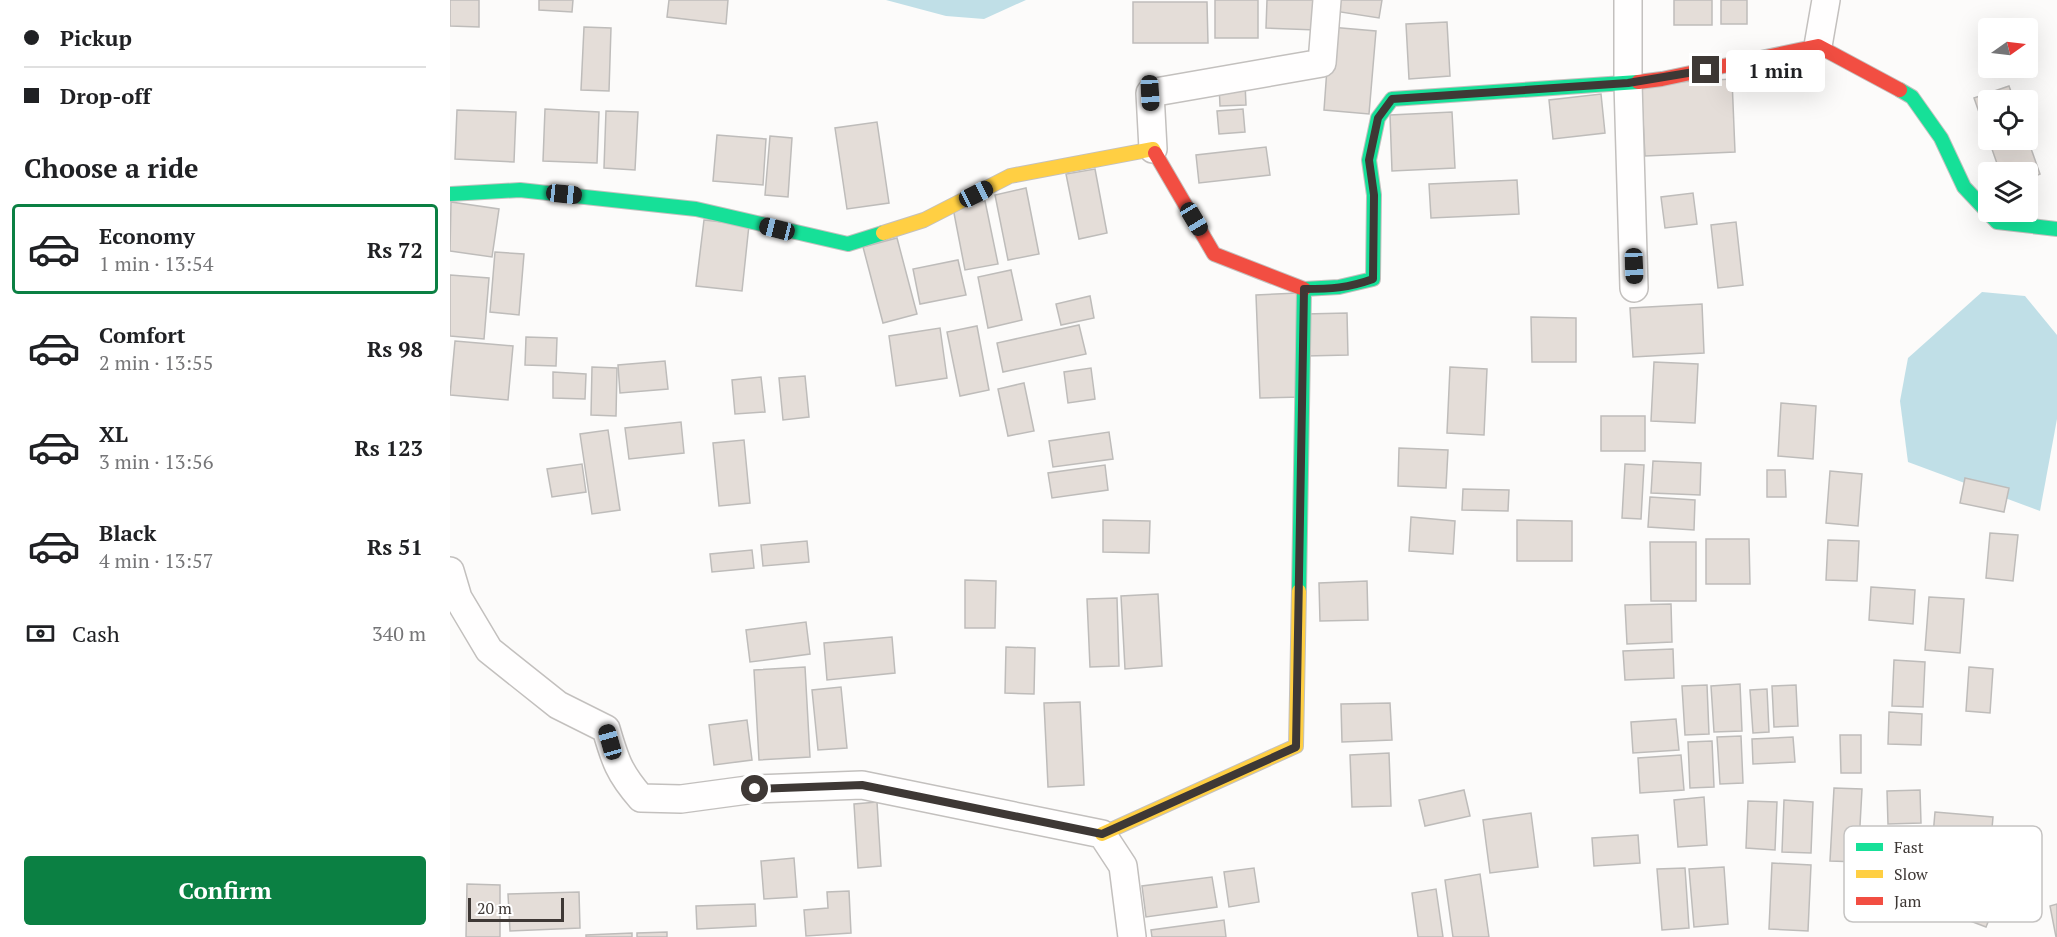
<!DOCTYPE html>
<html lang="en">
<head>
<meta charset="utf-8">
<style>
	:root { --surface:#fff; --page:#f6f6f6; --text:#202124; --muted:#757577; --line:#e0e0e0; --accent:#0b8043 }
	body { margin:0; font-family:"PT Serif",serif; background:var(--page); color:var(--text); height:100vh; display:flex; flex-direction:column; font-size:22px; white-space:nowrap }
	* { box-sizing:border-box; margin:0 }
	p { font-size:20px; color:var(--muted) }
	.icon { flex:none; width:33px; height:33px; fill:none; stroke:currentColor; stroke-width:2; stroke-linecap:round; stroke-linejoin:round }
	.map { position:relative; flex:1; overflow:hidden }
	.panel { display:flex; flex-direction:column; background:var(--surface); width:450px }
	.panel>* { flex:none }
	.top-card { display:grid; align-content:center; height:132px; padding:0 24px; background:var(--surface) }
	.needle { width:39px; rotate:76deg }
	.buttons { position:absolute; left:1528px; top:18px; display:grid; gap:12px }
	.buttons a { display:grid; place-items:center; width:60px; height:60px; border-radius:6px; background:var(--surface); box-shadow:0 6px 24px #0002; font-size:30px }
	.scale { position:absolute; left:18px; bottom:15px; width:96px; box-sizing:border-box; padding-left:6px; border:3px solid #3e3835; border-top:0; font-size:16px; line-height:21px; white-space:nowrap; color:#3e3835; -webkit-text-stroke:4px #fff; paint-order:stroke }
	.end { position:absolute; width:27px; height:27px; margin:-14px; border:8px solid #3e3835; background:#fff; box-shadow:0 0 0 3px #fff }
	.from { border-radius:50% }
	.bubble { position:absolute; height:42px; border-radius:6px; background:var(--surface); box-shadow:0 6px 24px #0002; font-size:20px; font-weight:700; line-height:42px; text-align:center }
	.car { position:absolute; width:18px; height:36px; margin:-18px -9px; border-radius:8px; box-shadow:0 0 4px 2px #0007; background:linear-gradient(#222 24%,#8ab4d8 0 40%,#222 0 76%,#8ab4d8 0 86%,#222 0) }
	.top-card b { display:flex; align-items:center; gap:21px; height:57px; font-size:22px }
	.top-card b+b { border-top:2px solid var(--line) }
	.top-card i { width:15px; height:15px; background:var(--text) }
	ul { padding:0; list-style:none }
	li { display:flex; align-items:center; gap:18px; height:90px; margin:0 12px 9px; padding:0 12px; border:3px solid transparent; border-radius:6px }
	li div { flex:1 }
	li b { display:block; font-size:22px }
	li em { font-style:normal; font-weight:700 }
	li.current { border-color:var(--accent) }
	li>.icon { width:54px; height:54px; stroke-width:1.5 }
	h2 { padding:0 24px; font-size:27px; line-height:72px }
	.pay { display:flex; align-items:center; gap:15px; height:66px; padding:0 24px; font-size:22px }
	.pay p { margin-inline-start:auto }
	.primary-button { display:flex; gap:12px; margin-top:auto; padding:12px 24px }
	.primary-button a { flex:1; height:69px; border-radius:6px; background:var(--accent); color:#fff; font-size:24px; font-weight:700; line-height:69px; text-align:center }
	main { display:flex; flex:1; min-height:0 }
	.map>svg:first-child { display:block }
	.water { fill:#c0dfe7 }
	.building { fill:#e4ddd8; stroke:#bebcba; stroke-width:1.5 }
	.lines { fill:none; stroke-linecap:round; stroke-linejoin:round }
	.street-casing { stroke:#c3c0be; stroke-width:30 }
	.fast-casing { stroke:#c3c0be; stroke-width:16 }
	.slow-casing { stroke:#c3c0be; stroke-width:16 }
	.jam-casing { stroke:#c3c0be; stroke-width:16 }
	.street { stroke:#fffefe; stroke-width:27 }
	.fast { stroke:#16e098; stroke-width:14 }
	.slow { stroke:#ffcf43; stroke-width:14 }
	.jam { stroke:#f24e42; stroke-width:14 }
	.route { stroke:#3e3835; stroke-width:8 }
	.key { fill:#fff; stroke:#c5c3c2; stroke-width:1.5 }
	.key-label { font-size:16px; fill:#3e3835 }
</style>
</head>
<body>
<main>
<section class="panel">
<div class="top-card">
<b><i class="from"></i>Pickup</b>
<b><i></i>Drop-off</b>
</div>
<h2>Choose a ride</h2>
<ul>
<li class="current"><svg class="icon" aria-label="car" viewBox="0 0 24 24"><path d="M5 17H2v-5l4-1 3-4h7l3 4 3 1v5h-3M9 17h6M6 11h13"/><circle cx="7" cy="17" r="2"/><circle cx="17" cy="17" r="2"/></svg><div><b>Economy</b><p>1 min · 13:54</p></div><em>Rs 72</em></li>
<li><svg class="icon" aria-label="car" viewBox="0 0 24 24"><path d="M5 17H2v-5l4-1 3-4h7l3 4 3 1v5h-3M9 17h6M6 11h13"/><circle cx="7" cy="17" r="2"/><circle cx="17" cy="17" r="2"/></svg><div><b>Comfort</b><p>2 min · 13:55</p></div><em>Rs 98</em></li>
<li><svg class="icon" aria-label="car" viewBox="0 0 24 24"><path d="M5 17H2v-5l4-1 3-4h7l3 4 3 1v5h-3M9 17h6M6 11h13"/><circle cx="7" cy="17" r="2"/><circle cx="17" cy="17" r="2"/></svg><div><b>XL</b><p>3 min · 13:56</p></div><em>Rs 123</em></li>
<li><svg class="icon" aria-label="car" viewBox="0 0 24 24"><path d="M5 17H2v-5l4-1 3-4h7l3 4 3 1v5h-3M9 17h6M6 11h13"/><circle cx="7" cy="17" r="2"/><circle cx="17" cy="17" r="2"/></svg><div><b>Black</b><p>4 min · 13:57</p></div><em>Rs 51</em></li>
</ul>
<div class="pay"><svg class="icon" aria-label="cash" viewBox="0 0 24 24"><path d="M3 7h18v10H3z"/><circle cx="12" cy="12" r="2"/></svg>Cash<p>340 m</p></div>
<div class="primary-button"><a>Confirm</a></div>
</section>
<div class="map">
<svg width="1607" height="937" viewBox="0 0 1607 937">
	<rect width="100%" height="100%" fill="#fcfbfa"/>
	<g class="water">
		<path d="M436,0H576L534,19L496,16Z"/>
		<path d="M1532,292L1575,296L1607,335V419L1590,511L1458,462L1450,401L1458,358Z"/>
	</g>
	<g class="building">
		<path d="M0,0H29V27L0,26Z"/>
		<path d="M89,0H123L122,12L89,10Z"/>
		<path d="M219,0H278L276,24L217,17Z"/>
		<rect x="765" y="0" width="43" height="38"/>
		<path d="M817,0H867L866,30L816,28Z"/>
		<path d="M886,0H932L929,18L884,11Z"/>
		<rect x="1224" y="0" width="38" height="25"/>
		<rect x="1271" y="0" width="26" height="24"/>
		<path d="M683,2H757L758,43H683Z"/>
		<path d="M997,22L1000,76L959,79L956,24Z"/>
		<path d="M134,27L161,28L159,91L131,90Z"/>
		<path d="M880,27L926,31L919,114L874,110Z"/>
		<path d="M1282,79L1285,152L1195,156L1191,84Z"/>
		<path d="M795,83L796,105L770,106L769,84Z"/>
		<path d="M1559,86L1564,100H1539V140H1578L1590,174L1578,179V172H1550L1524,98Z"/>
		<path d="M1151,94L1155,133L1103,139L1099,100Z"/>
		<path d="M95,109L149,112L147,163L93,161Z"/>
		<path d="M793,109L795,132L769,134L767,111Z"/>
		<path d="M7,110L66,112L64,162L5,159Z"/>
		<path d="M156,111L188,112L185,170L154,168Z"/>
		<path d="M1002,112L1005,168L942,171L940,115Z"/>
		<path d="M427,122L439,203L397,209L385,128Z"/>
		<path d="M267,135L316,139L313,185L263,181Z"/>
		<path d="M320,136L342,138L338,197L315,195Z"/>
		<path d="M816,147L820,175L749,183L746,155Z"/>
		<path d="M645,169L657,233L629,239L616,174Z"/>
		<path d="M1067,180L1069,214L981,218L979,184Z"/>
		<path d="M576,188L589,254L558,260L545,195Z"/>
		<path d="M1243,193L1247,224L1215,228L1211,197Z"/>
		<path d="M535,201L548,264L515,270L503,208Z"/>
		<path d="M1,202L49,209L42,257L0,251Z"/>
		<path d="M254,220L299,225L292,291L246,286Z"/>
		<path d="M1286,222L1293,285L1268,288L1261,225Z"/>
		<path d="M447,238L467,314L433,323L413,247Z"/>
		<path d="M45,252L74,254L69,315L40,312Z"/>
		<path d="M508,260L516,295L470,304L463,269Z"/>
		<path d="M561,270L572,320L538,328L528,277Z"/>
		<path d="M0,275L39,278L34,339L0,336Z"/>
		<path d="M848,293L851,397L810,398L806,295Z"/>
		<path d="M640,296L644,318L611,325L606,304Z"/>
		<path d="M1252,304L1254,353L1183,357L1180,308Z"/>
		<path d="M897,313L898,355L856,356L855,314Z"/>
		<path d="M1081,317L1126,318V362H1082Z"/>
		<path d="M629,325L636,354L553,372L547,343Z"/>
		<path d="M527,326L539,390L510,396L497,332Z"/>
		<path d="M490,328L497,378L446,386L439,336Z"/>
		<path d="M76,337L107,338L106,366L75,365Z"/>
		<path d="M5,341L63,346L58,400L0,395Z"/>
		<path d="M215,361L218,389L170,393L168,365Z"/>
		<path d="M1204,362L1248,364L1245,423L1201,421Z"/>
		<path d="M142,367L167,368L166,416L141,415Z"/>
		<path d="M1000,367L1037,369L1034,435L997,433Z"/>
		<path d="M641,368L645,399L618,403L614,372Z"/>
		<path d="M103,372L136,374L135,399L103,398Z"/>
		<path d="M355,376L359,417L333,420L329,378Z"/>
		<path d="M311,377L315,412L285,414L282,380Z"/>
		<path d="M574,383L584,431L558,436L548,389Z"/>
		<path d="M1331,403L1366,406L1363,459L1328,456Z"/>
		<rect x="1151" y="416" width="44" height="35"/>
		<path d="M231,422L234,453L179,459L175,428Z"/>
		<path d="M158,430L170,510L142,514L130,434Z"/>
		<path d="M659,432L663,459L603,467L599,441Z"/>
		<path d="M294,440L300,503L269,506L263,443Z"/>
		<path d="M949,448L998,450L996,488L948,486Z"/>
		<path d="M1203,461L1251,463L1250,495L1201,493Z"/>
		<path d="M132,464L136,492L102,497L97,469Z"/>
		<path d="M1175,464L1194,465L1191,519L1172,518Z"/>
		<path d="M655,465L658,490L602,498L598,473Z"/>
		<path d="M1317,470H1335L1336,497H1317Z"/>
		<path d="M1380,471L1412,474L1408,526L1376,523Z"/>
		<path d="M1515,478L1559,488L1554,512L1510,503Z"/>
		<path d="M1013,489L1059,490L1058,511L1012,510Z"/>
		<path d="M1200,497L1245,500L1244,530L1198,527Z"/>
		<path d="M961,517L1005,521L1003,554L959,551Z"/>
		<path d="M653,520L700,521L699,553L653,552Z"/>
		<path d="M1067,520L1122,521V561H1067Z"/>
		<path d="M1540,533L1568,535L1563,581L1536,578Z"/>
		<path d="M1256,539H1299L1300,584H1256Z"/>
		<path d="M1378,540L1409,541L1407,581L1376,580Z"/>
		<path d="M357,541L359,562L313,566L311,545Z"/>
		<path d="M1200,542H1246V601H1201Z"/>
		<path d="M302,550L304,568L262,572L260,554Z"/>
		<path d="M515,580L546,581L545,628H515Z"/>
		<path d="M917,581L918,620L870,621L869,583Z"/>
		<path d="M1421,587L1465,590L1463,624L1419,620Z"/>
		<path d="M708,594L712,666L675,669L671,596Z"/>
		<path d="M1479,597L1514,599L1510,653L1475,650Z"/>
		<path d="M667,598L669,666L640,667L637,599Z"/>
		<path d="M1221,604L1222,642L1177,644L1175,605Z"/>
		<path d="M356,622L360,654L300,662L296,630Z"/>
		<path d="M442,637L445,673L377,680L374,643Z"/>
		<path d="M556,647L585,648L584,694L555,693Z"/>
		<path d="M1223,649L1224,678L1175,680L1173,651Z"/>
		<path d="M1444,660L1475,662L1473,707L1442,706Z"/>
		<path d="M355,667L360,757L309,760L304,670Z"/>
		<path d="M1519,667L1543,669L1540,713L1516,711Z"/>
		<path d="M1290,684L1292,731L1264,732L1261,686Z"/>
		<path d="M1257,685L1259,734L1235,735L1232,686Z"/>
		<path d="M1346,685L1348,726L1324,727L1322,686Z"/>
		<path d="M391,687L397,748L368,750L362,690Z"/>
		<path d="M1317,689L1319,732L1303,733L1300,690Z"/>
		<path d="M630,702L634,785L598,787L594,703Z"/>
		<path d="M940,703L942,740L892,742L891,704Z"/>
		<path d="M1439,712L1472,714L1471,745L1438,744Z"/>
		<path d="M1226,719L1229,750L1183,753L1181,722Z"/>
		<path d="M297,720L302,760L264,765L259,725Z"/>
		<path d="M1390,735H1411V773H1391Z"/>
		<path d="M1291,736L1293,783L1270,784L1267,737Z"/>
		<path d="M1343,737L1345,762L1303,764L1302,739Z"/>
		<path d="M1262,741L1264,787L1240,788L1238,742Z"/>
		<path d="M939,753L941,806L902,807L900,755Z"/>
		<path d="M1231,755L1234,790L1190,793L1188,758Z"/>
		<path d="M1384,788L1412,789L1408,862L1380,861Z"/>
		<path d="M1014,790L1020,816L975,826L969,800Z"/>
		<path d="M1470,790L1471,823L1438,824L1437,791Z"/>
		<path d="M1254,797L1257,845L1228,847L1224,800Z"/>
		<path d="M1334,800L1363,802L1361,853L1332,852Z"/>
		<path d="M1298,801L1327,802L1325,850L1296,848Z"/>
		<path d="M427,802L431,866L408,868L404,804Z"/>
		<path d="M1485,812L1543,817L1540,851L1482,847Z"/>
		<path d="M1081,813L1088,867L1040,873L1033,820Z"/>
		<path d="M1188,835L1190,863L1144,866L1142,838Z"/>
		<path d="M344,858L347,897L314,899L311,861Z"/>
		<path d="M1322,863L1361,865L1358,931L1319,929Z"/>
		<path d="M1274,867L1278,924L1244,927L1239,869Z"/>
		<path d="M804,868L809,902L779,907L774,872Z"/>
		<path d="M1235,868L1239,928L1212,930L1207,869Z"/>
		<path d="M1030,874L1039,937H1003L995,880Z"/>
		<path d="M762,877L767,907L696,917L692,886Z"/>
		<path d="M17,884L50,885V937H16Z"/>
		<path d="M986,889L993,937H968L962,893Z"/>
		<path d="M399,891L401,933L356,936L354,910L378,908L377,892Z"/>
		<path d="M129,892L130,928L60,931L58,894Z"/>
		<path d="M1508,898L1543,910L1536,927L1502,914Z"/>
		<path d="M305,904L306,926L247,929L246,906Z"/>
		<path d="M1607,904V937H1606L1600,906Z"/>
		<path d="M774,920L776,937H702L701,930Z"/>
		<path d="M217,932V937H187V933Z"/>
		<path d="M182,933V937H136V935Z"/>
	</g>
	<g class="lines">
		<g class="street-casing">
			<g id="street">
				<path d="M1178,0V83L1184,288"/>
				<path d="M1368,46L1376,0"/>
				<path d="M703,149L700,93L872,63L877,0"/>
				<path d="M0,571L8,598L39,650L108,705L156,729C165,760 169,773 191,798L231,799L305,789L412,785L652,834L673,866L682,937"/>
			</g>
		</g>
		<g class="fast-casing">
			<g id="fast">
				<path d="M1450,90L1462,97L1491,138L1514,187L1547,222L1607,229"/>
				<path d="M0,194L70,190L246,209L398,244L433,233"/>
				<path d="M849,591L854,289L889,287L923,279L924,195L919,160L928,118L942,99L1188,82"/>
			</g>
		</g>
		<g class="slow-casing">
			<g id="slow">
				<path d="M433,233L474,220L560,176L703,149L705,153"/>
				<path d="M652,834L846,746L849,591"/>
			</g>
		</g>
		<g class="jam-casing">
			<g id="jam">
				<path d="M1188,82L1212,79L1368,46L1450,90"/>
				<path d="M705,153L764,254L854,289"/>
			</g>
		</g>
		<use href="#street" class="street"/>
		<use href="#fast" class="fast"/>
		<use href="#slow" class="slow"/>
		<use href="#jam" class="jam"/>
	</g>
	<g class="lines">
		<path class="route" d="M305,789L412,785L652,834L846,747L854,289C881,289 898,288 923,279L924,195L919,160L928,118L942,99L1178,83L1256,70"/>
	</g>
	<rect x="1394" y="826" width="198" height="96" rx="9" class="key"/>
	<rect x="1406" y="843" width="27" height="8" fill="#16e098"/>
	<rect x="1406" y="870" width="27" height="8" fill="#ffcf43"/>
	<rect x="1406" y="897" width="27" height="8" fill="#f24e42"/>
	<g class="key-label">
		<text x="1444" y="853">Fast</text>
		<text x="1444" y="880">Slow</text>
		<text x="1444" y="907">Jam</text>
	</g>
</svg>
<div class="buttons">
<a><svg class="needle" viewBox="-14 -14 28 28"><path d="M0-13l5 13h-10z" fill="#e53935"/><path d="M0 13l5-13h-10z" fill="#757577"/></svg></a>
<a><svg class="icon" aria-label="locate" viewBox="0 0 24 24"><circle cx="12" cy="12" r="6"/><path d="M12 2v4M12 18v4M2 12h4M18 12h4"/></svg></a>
<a><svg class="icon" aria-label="layers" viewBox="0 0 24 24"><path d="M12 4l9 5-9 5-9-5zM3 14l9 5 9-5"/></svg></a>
</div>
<div class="scale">20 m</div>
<i class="end from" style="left:305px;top:789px"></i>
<i class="end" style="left:1256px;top:70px"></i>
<div class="bubble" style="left:1276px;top:50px;width:99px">1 min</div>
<i class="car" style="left:700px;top:93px;rotate:177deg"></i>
<i class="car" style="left:114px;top:194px;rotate:96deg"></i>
<i class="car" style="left:526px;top:194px;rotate:63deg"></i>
<i class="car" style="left:744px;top:219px;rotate:149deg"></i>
<i class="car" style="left:327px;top:229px;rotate:284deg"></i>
<i class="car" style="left:1184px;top:266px;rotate:178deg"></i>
<i class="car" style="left:160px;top:742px;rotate:344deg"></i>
</div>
</main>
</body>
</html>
